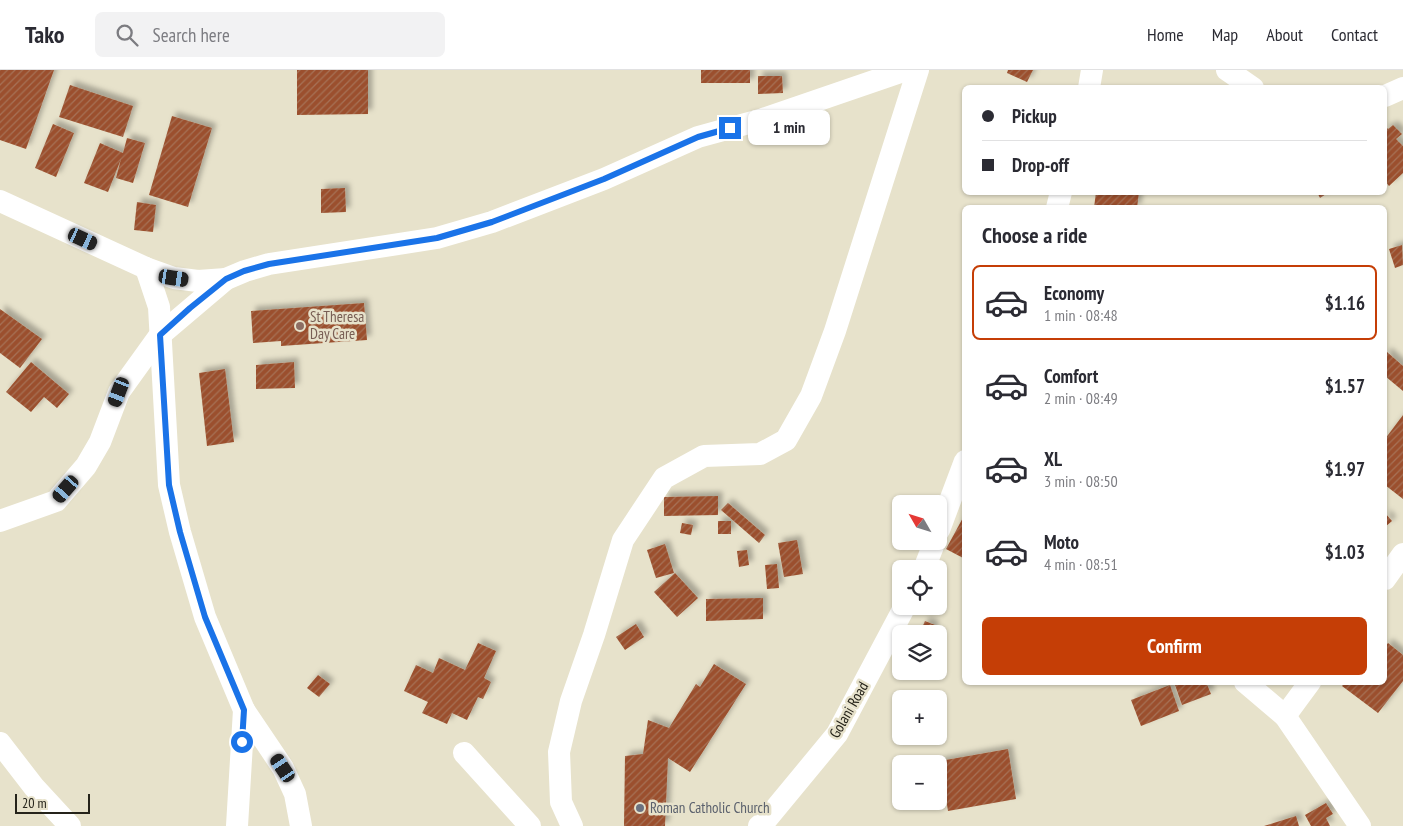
<!DOCTYPE html>
<html lang="en">
<head>
<meta charset="utf-8">
<style>
	:root { --surface:#fff; --page:#f2f2f3; --text:#2b2b33; --muted:#7c7c81; --line:#e1e1e2; --accent:#c53e06 }
	body { margin:0; font-family:"PT Sans Narrow",sans-serif; background:var(--page); color:var(--text); height:100vh; display:flex; flex-direction:column; font-size:19px; white-space:nowrap }
	* { box-sizing:border-box; margin:0 }
	p { font-size:16px; color:var(--muted) }
	.icon { flex:none; width:28px; height:28px; fill:none; stroke:currentColor; stroke-width:2; stroke-linecap:round; stroke-linejoin:round }
	.map { position:relative; flex:1; overflow:hidden }
	.panel { position:absolute; left:962px; top:135px; width:425px; height:480px; display:flex; flex-direction:column; background:var(--surface); border-radius:8px; box-shadow:0 1px 4px #0004 }
	.panel>* { flex:none }
	.banner { position:absolute; left:962px; top:15px; width:425px; height:110px; border-radius:8px; box-shadow:0 1px 4px #0004; display:grid; align-content:center; height:110px; padding:0 20px; background:var(--surface) }
	.needle { width:32px; rotate:309deg }
	.buttons { position:absolute; left:892px; top:425px; display:grid; gap:10px }
	.buttons a { display:grid; place-items:center; width:55px; height:55px; border-radius:8px; background:var(--surface); box-shadow:0 1px 4px #0004; font-size:25px }
	.scale { position:absolute; left:15px; bottom:12px; width:75px; box-sizing:border-box; padding-left:5px; border:2px solid #25231a; border-top:0; font-size:14px; line-height:18px; white-space:nowrap; color:#25231a; -webkit-text-stroke:4px #e7e2cb; paint-order:stroke }
	.end { position:absolute; width:22px; height:22px; margin:-11px; border:6px solid #1a73e8; background:#fff; box-shadow:0 0 0 2px #fff }
	.from { border-radius:50% }
	.bubble { position:absolute; height:35px; border-radius:8px; background:var(--surface); box-shadow:0 1px 4px #0004; font-size:16px; font-weight:700; line-height:35px; text-align:center }
	.car { position:absolute; width:15px; height:30px; margin:-15px -8px; border-radius:6px; box-shadow:0 0 4px 1px #0007; background:linear-gradient(#222 24%,#8ab4d8 0 40%,#222 0 76%,#8ab4d8 0 86%,#222 0) }
	.banner b { display:flex; align-items:center; gap:18px; height:48px; font-size:19px }
	.banner b+b { border-top:1px solid var(--line) }
	.banner i { width:12px; height:12px; background:var(--text) }
	ul { padding:0; list-style:none }
	li { display:flex; align-items:center; gap:15px; height:75px; margin:0 10px 8px; padding:0 10px; border:2px solid transparent; border-radius:8px }
	li div { flex:1 }
	li b { display:block; font-size:19px }
	li em { font-style:normal; font-weight:700 }
	li.active { border-color:var(--accent) }
	li>.icon { width:45px; height:45px; stroke-width:1.5 }
	h2 { padding:0 20px; font-size:22px; line-height:60px }
	.primary-button { display:flex; gap:10px; margin-top:auto; padding:10px 20px }
	.primary-button a { flex:1; height:58px; border-radius:8px; background:var(--accent); color:#fff; font-size:20px; font-weight:700; line-height:58px; text-align:center }
	header { display:flex; align-items:center; gap:30px; box-sizing:border-box; height:70px; padding:0 25px; background:var(--surface); border-bottom:1px solid var(--line) }
	header strong { font-size:24px }
	nav { display:flex; gap:28px; margin-inline-start:auto; font-size:18px }
	.search { width:350px; height:45px; background:var(--page); display:flex; align-items:center; gap:12px; box-sizing:border-box; padding:0 18px; border-radius:8px; color:var(--muted); font-size:19px }
	.map>svg:first-child { display:block }
	.building { fill:url(#building-hatch); filter:url(#shadow) }
	.lines { fill:none; stroke-linecap:round; stroke-linejoin:round }
	.street { stroke:#fff; stroke-width:22 }
	.route { stroke:#1a73e8; stroke-width:6 }
	.education-dot { fill:#8d6e63; stroke:#e7e2cb; stroke-width:2 }
	.worship-dot { fill:#6b7280; stroke:#e7e2cb; stroke-width:2 }
	.labels { text-anchor:middle; stroke-width:5; stroke-linejoin:round; paint-order:stroke }
	.education-label { font-size:15px; fill:#785e54; stroke:#e7e2cb; text-anchor:start }
	.street-label { font-size:15px; fill:#25231a; stroke:#e7e2cb }
	.worship-label { font-size:15px; fill:#5b616d; stroke:#e7e2cb; text-anchor:start }
</style>
</head>
<body>
<header>
<strong>Tako</strong>
<div class="search"><svg class="icon" aria-label="search" viewBox="0 0 24 24"><circle cx="10" cy="10" r="6"/><path d="M15 15l6 6"/></svg>Search here</div>
<nav><a>Home</a><a>Map</a><a>About</a><a>Contact</a></nav>
</header>
<div class="map">
<svg width="1403" height="756" viewBox="0 0 1403 756">
	<defs>
		<pattern id="building-hatch" width="6" height="6" patternUnits="userSpaceOnUse" patternTransform="scale(1.25)"><rect width="6" height="6" fill="#9b502d"/><path d="M-1 1l2-2M0 6l6-6M5 7l2-2" fill="none" stroke="#a67157"/></pattern>
		<filter id="shadow"><feDropShadow dx="4.5" dy="-4.5" stdDeviation="2.5" flood-color="#0004"/></filter>
	</defs>
	<rect width="100%" height="100%" fill="#e7e2cb"/>
	<g class="building">
		<path d="M0,0H54L26,79L0,70Z"/>
		<path d="M297,0H368V44L297,45Z"/>
		<rect x="701" y="0" width="49" height="13"/>
		<path d="M1008,0H1033L1027,12L1007,3Z"/>
		<path d="M758,6H782L783,23L758,24Z"/>
		<path d="M70,15L133,36L123,67L59,47Z"/>
		<path d="M172,46L212,58L188,137L149,125Z"/>
		<path d="M53,54L74,63L56,107L35,98Z"/>
		<path d="M1393,55L1402,64L1396,69L1403,76V103L1389,116L1385,111V56L1388,59Z"/>
		<path d="M127,68L145,73L133,113L116,108L121,89L108,122L84,113L100,73L123,83Z"/>
		<path d="M345,118L346,142L321,143V119Z"/>
		<path d="M1096,122H1139L1137,138H1094Z"/>
		<path d="M1317,122H1329L1320,128Z"/>
		<path d="M137,132L156,135L153,162L134,160Z"/>
		<path d="M1402,175L1403,195L1395,198L1389,179Z"/>
		<path d="M364,233L367,270L281,276V271L253,273L251,241Z"/>
		<path d="M0,239L42,269L20,298L0,283Z"/>
		<path d="M1387,282L1403,296V321L1385,306V284Z"/>
		<path d="M31,292L69,324L57,338L44,327L31,342L6,322Z"/>
		<path d="M294,292L295,318L256,319V295Z"/>
		<path d="M225,299L234,372L207,376L199,303Z"/>
		<path d="M1403,345V429L1385,415V369Z"/>
		<path d="M718,426V445L664,446V427Z"/>
		<path d="M728,433L765,465L759,473L721,440Z"/>
		<path d="M1385,443L1392,451L1385,457Z"/>
		<path d="M965,444V489L946,479Z"/>
		<rect x="718" y="451" width="13" height="13"/>
		<path d="M682,453L693,455L691,465L680,463Z"/>
		<path d="M797,470L803,504L784,507L778,473Z"/>
		<path d="M665,474L674,503L656,508L647,480Z"/>
		<path d="M747,480L749,495L739,497L737,481Z"/>
		<path d="M777,494L779,518L767,519L765,495Z"/>
		<path d="M675,503L698,528L677,547L654,522Z"/>
		<path d="M763,528V549L706,551V529Z"/>
		<path d="M925,551L935,555L931,564H919Z"/>
		<path d="M636,554L644,567L625,580L616,567Z"/>
		<path d="M478,573L496,581L484,608L491,612L483,629L478,627L467,650L452,643L447,654L422,643L428,632L404,621L416,595L433,603L439,588L465,600Z"/>
		<path d="M1388,573L1403,585V611L1378,643L1342,616L1345,612H1385V577Z"/>
		<path d="M714,594L746,614L690,702L668,688L665,756H624L625,686L643,684L648,650L669,658L696,614L700,617Z"/>
		<path d="M318,605L330,614L319,627L307,618Z"/>
		<path d="M1174,612H1206L1211,624L1182,635Z"/>
		<path d="M1170,615L1179,641L1141,656L1131,630Z"/>
		<path d="M1008,679L1016,729L948,741L940,691Z"/>
		<path d="M1326,733L1333,744L1326,748L1330,756H1311L1305,745Z"/>
		<path d="M1296,746L1299,756H1264Z"/>
	</g>
	<g class="lines">
		<g class="street">
			<path d="M1227,0L1253,18"/>
			<path d="M1089,18L1092,0"/>
			<path d="M1385,26L1403,18"/>
			<path d="M0,131L146,198L174,208L198,211L226,209"/>
			<path d="M1057,138L1061,122"/>
			<path d="M146,198L159,237L169,415L180,462L205,547L244,640L237,756"/>
			<path d="M0,451L56,431L86,396L100,372L119,322L160,265L226,209L245,201L269,194L437,168L492,152L604,109L698,67L763,49L906,0"/>
			<path d="M939,460L965,391"/>
			<path d="M924,499L935,471"/>
			<path d="M1385,509L1403,484"/>
			<path d="M1245,612L1285,646L1360,756"/>
			<path d="M244,640L283,698L295,724L301,756"/>
			<path d="M1285,646L1310,612"/>
			<path d="M0,673L34,717L70,756"/>
			<path d="M464,683L530,756"/>
			<path d="M572,756L561,732L559,682L571,631L594,565L623,470L664,408L704,386L760,384L786,370L811,326L835,261L918,0"/>
			<path d="M759,756L766,750L837,664L905,536"/>
		</g>
	</g>
	<g class="lines">
		<path class="route" d="M242,672L244,640L205,547L180,462L169,415L160,265L190,238L226,209L244,201L269,194L437,168L492,152L604,109L698,67L730,58"/>
	</g>
	<circle class="education-dot" cx="300" cy="256" r="5"/>
	<circle class="worship-dot" cx="640" cy="738" r="5"/>
	<g class="labels">
		<g class="education-label">
			<text x="310" y="252">St Theresa<tspan x="310" dy="17">Day Care</tspan></text>
		</g>
		<g class="street-label">
			<text transform="translate(849 640) rotate(-60)" y="5">Golani Road</text>
		</g>
		<g class="worship-label">
			<text x="650" y="743">Roman Catholic Church</text>
		</g>
	</g>
</svg>
<div class="buttons">
<a><svg class="needle" viewBox="-14 -14 28 28"><path d="M0-13l5 13h-10z" fill="#e53935"/><path d="M0 13l5-13h-10z" fill="#7c7c81"/></svg></a>
<a><svg class="icon" aria-label="locate" viewBox="0 0 24 24"><circle cx="12" cy="12" r="6"/><path d="M12 2v4M12 18v4M2 12h4M18 12h4"/></svg></a>
<a><svg class="icon" aria-label="layers" viewBox="0 0 24 24"><path d="M12 4l9 5-9 5-9-5zM3 14l9 5 9-5"/></svg></a>
<a>+</a>
<a>−</a>
</div>
<div class="scale">20 m</div>
<i class="end from" style="left:242px;top:672px"></i>
<i class="end" style="left:730px;top:58px"></i>
<div class="bubble" style="left:748px;top:40px;width:82px">1 min</div>
<i class="car" style="left:83px;top:169px;rotate:115deg"></i>
<i class="car" style="left:174px;top:208px;rotate:99deg"></i>
<i class="car" style="left:119px;top:322px;rotate:201deg"></i>
<i class="car" style="left:66px;top:419px;rotate:221deg"></i>
<i class="car" style="left:283px;top:698px;rotate:326deg"></i>
<div class="banner">
<b><i class="from"></i>Pickup</b>
<b><i></i>Drop-off</b>
</div>
<section class="panel">
<h2>Choose a ride</h2>
<ul>
<li class="active"><svg class="icon" aria-label="car" viewBox="0 0 24 24"><path d="M5 17H2v-5l4-1 3-4h7l3 4 3 1v5h-3M9 17h6M6 11h13"/><circle cx="7" cy="17" r="2"/><circle cx="17" cy="17" r="2"/></svg><div><b>Economy</b><p>1 min · 08:48</p></div><em>$1.16</em></li>
<li><svg class="icon" aria-label="car" viewBox="0 0 24 24"><path d="M5 17H2v-5l4-1 3-4h7l3 4 3 1v5h-3M9 17h6M6 11h13"/><circle cx="7" cy="17" r="2"/><circle cx="17" cy="17" r="2"/></svg><div><b>Comfort</b><p>2 min · 08:49</p></div><em>$1.57</em></li>
<li><svg class="icon" aria-label="car" viewBox="0 0 24 24"><path d="M5 17H2v-5l4-1 3-4h7l3 4 3 1v5h-3M9 17h6M6 11h13"/><circle cx="7" cy="17" r="2"/><circle cx="17" cy="17" r="2"/></svg><div><b>XL</b><p>3 min · 08:50</p></div><em>$1.97</em></li>
<li><svg class="icon" aria-label="car" viewBox="0 0 24 24"><path d="M5 17H2v-5l4-1 3-4h7l3 4 3 1v5h-3M9 17h6M6 11h13"/><circle cx="7" cy="17" r="2"/><circle cx="17" cy="17" r="2"/></svg><div><b>Moto</b><p>4 min · 08:51</p></div><em>$1.03</em></li>
</ul>
<div class="primary-button"><a>Confirm</a></div>
</section>
</div>
</body>
</html>
